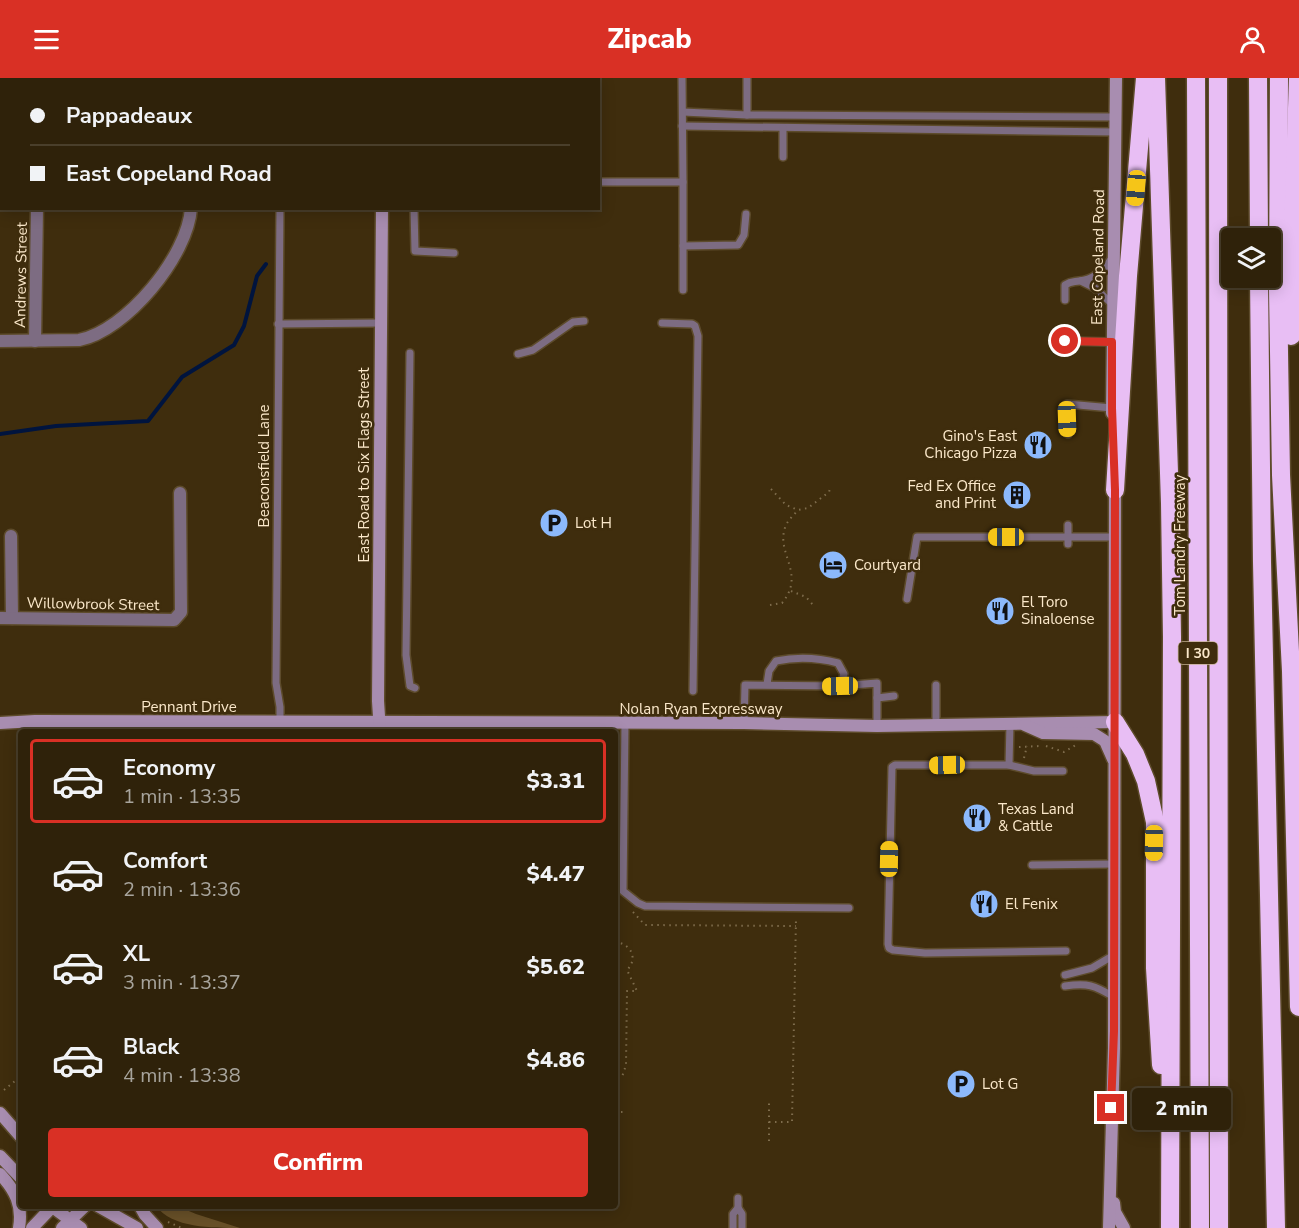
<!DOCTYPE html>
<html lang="en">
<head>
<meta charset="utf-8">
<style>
	:root { --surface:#2f220a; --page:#372a13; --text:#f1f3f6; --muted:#a7a49c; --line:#4a3f2b; --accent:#d93025 }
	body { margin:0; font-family:"Nunito Sans",sans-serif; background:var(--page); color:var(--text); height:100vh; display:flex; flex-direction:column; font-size:22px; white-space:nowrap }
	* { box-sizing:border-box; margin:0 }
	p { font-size:20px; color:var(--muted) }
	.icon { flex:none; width:33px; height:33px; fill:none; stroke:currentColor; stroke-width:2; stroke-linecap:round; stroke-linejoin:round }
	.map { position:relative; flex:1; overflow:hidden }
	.details { position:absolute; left:18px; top:651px; width:600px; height:480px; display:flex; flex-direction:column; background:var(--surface); border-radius:6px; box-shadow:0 3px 15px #0003,0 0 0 2px var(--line) }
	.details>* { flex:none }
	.top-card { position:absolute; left:0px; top:0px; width:600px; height:132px; box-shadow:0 3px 15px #0003,0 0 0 2px var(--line); display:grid; align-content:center; height:132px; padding:0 30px; background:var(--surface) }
	.buttons { position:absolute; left:1221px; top:150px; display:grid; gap:12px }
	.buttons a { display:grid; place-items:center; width:60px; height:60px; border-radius:6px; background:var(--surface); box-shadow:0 3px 15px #0003,0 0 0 2px var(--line); font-size:30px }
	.end { position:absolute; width:27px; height:27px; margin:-14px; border:8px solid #d93025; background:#fff; box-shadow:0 0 0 3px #fff }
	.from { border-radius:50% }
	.bubble { position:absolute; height:42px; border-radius:6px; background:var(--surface); box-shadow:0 3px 15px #0003,0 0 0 2px var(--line); font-size:20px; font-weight:800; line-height:42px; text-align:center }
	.car { position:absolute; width:18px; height:36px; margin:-18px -9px; border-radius:8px; box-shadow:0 0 4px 2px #0007; background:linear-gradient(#f5c518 24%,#345 0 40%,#f5c518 0 76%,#345 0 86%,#f5c518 0) }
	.top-card b { display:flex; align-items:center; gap:21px; height:57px; font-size:22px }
	.top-card b+b { border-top:2px solid var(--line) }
	.top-card i { width:15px; height:15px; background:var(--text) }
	ul { padding:10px 0 0; list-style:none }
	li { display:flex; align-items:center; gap:18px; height:84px; margin:0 12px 9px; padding:0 18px; border:3px solid transparent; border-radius:6px }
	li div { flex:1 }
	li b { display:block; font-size:22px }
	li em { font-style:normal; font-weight:800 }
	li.selected { border-color:var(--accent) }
	li>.icon { width:54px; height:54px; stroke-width:1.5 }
	.action { display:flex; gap:12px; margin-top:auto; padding:12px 30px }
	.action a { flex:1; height:69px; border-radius:6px; background:var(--accent); color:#fff; font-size:24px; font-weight:800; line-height:69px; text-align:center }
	header { display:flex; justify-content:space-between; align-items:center; height:78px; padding:0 30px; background:var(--accent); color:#fff; font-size:27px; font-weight:800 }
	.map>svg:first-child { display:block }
	.green { fill:#685028 }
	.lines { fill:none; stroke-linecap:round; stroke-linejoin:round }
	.stream { stroke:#00143e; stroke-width:4 }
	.lane-casing { stroke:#5d4b2b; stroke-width:10 }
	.street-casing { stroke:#5d4b2b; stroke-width:15 }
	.secondary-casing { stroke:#5d4b2b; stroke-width:15 }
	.highway-casing { stroke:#5d4b2b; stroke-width:21 }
	.path { stroke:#7f6d4d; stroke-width:2; stroke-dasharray:1.5 4.5; stroke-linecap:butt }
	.lane { stroke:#7d6c82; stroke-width:7 }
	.street { stroke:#7d6c82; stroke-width:12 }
	.secondary { stroke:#a88db0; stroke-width:12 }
	.highway { stroke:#e8bef4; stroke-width:18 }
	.route { stroke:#d93025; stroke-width:8 }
	.labels { text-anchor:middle; stroke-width:5; stroke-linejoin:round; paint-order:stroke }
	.shield { fill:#3f2d0d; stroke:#c3b091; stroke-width:1.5 }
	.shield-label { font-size:14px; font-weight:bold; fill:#fbe8ca }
	.street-label { font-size:15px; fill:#fbe8ca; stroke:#3f2d0d }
	.poi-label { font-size:15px; fill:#fbe8ca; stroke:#3f2d0d; text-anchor:start }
</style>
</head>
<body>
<header><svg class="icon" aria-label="menu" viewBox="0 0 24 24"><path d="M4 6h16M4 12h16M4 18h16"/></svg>Zipcab<svg class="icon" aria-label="person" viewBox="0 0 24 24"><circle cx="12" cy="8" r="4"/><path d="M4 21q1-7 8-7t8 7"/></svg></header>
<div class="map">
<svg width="1299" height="1150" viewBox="0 0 1299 1150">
	<rect width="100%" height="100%" fill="#3f2d0d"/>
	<path class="green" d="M156,1128H177L196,1136L240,1150C212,1150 172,1150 156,1128Z"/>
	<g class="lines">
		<path class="stream" d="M0,356L56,348L148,343L182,299L234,267L244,248L257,198L266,186"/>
		<g class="lane-casing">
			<g id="lane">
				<path d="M578,0V2"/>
				<path d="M282,2V0"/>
				<path d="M412,2V0"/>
				<path d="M683,34L747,37L1116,39"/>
				<path d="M747,37V0"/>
				<path d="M682,48L1115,54"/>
				<path d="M783,79V50"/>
				<path d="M598,104H683L682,0"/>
				<path d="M683,104V212"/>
				<path d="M280,130L276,605L280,629V644"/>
				<path d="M414,130L415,173L454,175"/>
				<path d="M683,168L738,167L744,157L746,136"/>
				<path d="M1081,203L1095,210L1112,226"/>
				<path d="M1065,222V207C1071,203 1073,204 1079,203C1094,202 1104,192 1112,180"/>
				<path d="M662,245L692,246L695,248L698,258L693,613"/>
				<path d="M278,246L380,245"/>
				<path d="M1065,263L1111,264"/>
				<path d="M410,275L406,577L410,608L415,610"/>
				<path d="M518,276L533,272L573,244L584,243"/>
				<path d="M1068,356L1067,326L1112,330"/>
				<path d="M1068,466V447"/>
				<path d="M907,521L917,459H1115"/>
				<path d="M936,607V647"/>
				<path d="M840,608L877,605V648"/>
				<path d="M877,620L894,618"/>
				<path d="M625,645L623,813L638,825L645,828L849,830"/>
				<path d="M744,645L745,607L840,608L844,596L838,585C819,580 796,579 776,583L769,593L767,606"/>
				<path d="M1009,687L1010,646"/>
				<path d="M1063,693H1034L1009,687H895L892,689L888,866L889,870L893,872L925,875L1066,873"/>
				<path d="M1032,787L1114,786"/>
				<path d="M1065,897L1092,890L1114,877"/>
				<path d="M1065,908C1088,905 1094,907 1114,919"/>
				<path d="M738,1130L742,1136V1150"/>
				<path d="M733,1150V1136L738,1130V1120"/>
			</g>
		</g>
		<g class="street-casing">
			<g id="street">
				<path d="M39,2V0"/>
				<path d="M193,2V0"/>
				<path d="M0,263L79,262C126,253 188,178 191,130"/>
				<path d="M35,263L37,130"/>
				<path d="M11,458L12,540"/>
				<path d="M0,540L174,542L181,534L180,415"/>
			</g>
		</g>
		<g class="secondary-casing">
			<g id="secondary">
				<path d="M383,0V2"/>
				<path d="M1112,335L1116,0"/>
				<path d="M0,645L35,643L744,645L877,648L1115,644"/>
				<path d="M1025,647L1043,655L1094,656L1105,663L1113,681"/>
				<path d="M380,654L378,623L382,130"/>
				<path d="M0,1035L21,1059"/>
				<path d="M0,1078L21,1100"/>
				<path d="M0,1096C15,1112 23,1127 19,1150"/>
				<path d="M1114,1125L1115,1134L1124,1150"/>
				<path d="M51,1128L81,1150"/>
				<path d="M98,1128L137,1150"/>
				<path d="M140,1128L145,1137L157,1150"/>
				<path d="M32,1150L53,1128"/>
				<path d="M62,1150L85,1128"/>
				<path d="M1109,1150L1114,970L1115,406"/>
			</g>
		</g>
		<g class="highway-casing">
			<g id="highway">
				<path d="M1156,0L1170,425L1172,559L1170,1150"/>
				<path d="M1196,0L1200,1150"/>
				<path d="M1218,0L1219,1150"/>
				<path d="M1258,0L1259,160"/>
				<path d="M1279,0L1278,212L1281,397L1291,593L1299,929"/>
				<path d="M1259,200L1262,484L1276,1150"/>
				<path d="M1291,258V213L1298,0"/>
				<path d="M1115,412L1128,198L1145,0"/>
				<path d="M1115,644L1135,676L1146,703L1155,744V890L1161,987"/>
			</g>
		</g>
		<g class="path">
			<path d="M771,411L786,427L798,432L808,430L829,414L830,411"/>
			<path d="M791,513L806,519L814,528"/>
			<path d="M770,527L782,525C807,495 774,475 786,447C789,441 794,437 798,432"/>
			<path d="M1046,668L1064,674L1076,667"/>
			<path d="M1019,669L1040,668"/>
			<path d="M1024,680L1027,668"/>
			<path d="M633,834L645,847L796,848"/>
			<path d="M615,864C630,865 639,880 627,892L637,913H627L626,987L622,999L615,1001"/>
			<path d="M4,1012L21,998"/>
			<path d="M615,1034H624"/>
			<path d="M769,1044H792L796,840"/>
			<path d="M769,1063V1021"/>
			<path d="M168,1144L182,1150"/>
		</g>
		<use href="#lane" class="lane"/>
		<use href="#street" class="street"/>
		<use href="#secondary" class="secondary"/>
		<use href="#highway" class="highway"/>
	</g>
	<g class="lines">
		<path class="route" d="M1065,263L1112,264V330L1115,412L1114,953L1111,1030"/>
	</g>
	<defs>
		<g id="restaurant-disc" transform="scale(1.5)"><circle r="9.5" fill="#8cb9fc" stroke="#3f2d0d"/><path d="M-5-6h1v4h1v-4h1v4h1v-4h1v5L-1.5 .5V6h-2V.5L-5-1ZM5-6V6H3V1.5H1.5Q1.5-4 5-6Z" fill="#111"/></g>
		<g id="building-disc" transform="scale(1.5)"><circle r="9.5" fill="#8cb9fc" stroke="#3f2d0d"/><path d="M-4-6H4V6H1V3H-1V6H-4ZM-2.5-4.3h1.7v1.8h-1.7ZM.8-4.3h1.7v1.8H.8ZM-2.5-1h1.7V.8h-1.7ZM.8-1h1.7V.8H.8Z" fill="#111"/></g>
		<g id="parking-disc" transform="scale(1.5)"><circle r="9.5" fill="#8cb9fc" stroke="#3f2d0d"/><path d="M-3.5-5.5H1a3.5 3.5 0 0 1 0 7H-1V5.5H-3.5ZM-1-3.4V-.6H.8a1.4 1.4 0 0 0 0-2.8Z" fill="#111"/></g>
		<g id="hotel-disc" transform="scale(1.5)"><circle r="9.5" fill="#8cb9fc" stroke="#3f2d0d"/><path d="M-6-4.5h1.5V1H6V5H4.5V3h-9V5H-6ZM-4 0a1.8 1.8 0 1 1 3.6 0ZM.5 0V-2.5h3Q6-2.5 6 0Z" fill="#111"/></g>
	</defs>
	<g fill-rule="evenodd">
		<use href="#restaurant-disc" x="1038" y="367"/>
		<use href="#building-disc" x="1017" y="417"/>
		<use href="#parking-disc" x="554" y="445"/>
		<use href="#hotel-disc" x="833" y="487"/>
		<use href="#restaurant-disc" x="1000" y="533"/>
		<use href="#restaurant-disc" x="977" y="740"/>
		<use href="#restaurant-disc" x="984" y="826"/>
		<use href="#parking-disc" x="961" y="1006"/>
	</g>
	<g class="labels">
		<rect class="shield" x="1178.5" y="564" width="39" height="22" rx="4.5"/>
		<g class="shield-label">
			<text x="1198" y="580">I 30</text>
		</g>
		<g class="street-label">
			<text transform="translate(1098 179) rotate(-89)" y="5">East Copeland Road</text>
			<text transform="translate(21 197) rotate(-89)" y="5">Andrews Street</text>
			<text transform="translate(364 387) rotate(-90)" y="5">East Road to Six Flags Street</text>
			<text transform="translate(264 388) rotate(-90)" y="5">Beaconsfield Lane</text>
			<text transform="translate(1180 467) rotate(-90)" y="5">Tom Landry Freeway</text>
			<text transform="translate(93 526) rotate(1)" y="5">Willowbrook Street</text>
			<text x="189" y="634">Pennant Drive</text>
			<text x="701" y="636">Nolan Ryan Expressway</text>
		</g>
		<g class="poi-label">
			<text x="1017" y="363" text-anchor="end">Gino's East<tspan x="1017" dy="17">Chicago Pizza</tspan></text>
			<text x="996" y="413" text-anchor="end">Fed Ex Office<tspan x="996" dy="17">and Print</tspan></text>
			<text x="575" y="450">Lot H</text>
			<text x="854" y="492">Courtyard</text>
			<text x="1021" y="529">El Toro<tspan x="1021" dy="17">Sinaloense</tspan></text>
			<text x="998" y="736">Texas Land<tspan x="998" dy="17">&amp; Cattle</tspan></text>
			<text x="1005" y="831">El Fenix</text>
			<text x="982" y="1011">Lot G</text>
		</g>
	</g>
</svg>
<div class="buttons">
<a><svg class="icon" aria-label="layers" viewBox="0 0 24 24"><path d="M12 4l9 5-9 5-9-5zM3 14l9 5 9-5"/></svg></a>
</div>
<i class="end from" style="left:1065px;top:263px"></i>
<i class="end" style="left:1111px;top:1030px"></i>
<div class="bubble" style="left:1132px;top:1010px;width:99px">2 min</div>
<i class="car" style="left:1136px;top:110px;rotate:185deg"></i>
<i class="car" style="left:1067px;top:341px;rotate:178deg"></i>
<i class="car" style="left:1006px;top:459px;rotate:270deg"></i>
<i class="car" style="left:840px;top:608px;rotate:269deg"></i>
<i class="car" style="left:947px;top:687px;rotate:269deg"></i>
<i class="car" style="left:1154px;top:765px;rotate:181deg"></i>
<i class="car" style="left:889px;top:781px;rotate:1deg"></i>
<div class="top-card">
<b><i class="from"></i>Pappadeaux</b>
<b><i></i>East Copeland Road</b>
</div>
<section class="details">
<ul>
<li class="selected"><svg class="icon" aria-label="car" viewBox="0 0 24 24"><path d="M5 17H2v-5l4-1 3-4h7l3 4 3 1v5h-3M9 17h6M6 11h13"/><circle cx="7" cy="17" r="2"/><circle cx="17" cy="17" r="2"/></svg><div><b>Economy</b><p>1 min · 13:35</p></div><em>$3.31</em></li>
<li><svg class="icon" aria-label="car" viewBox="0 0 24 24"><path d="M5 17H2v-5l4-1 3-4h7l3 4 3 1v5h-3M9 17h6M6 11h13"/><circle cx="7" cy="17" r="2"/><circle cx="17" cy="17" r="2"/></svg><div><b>Comfort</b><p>2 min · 13:36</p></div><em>$4.47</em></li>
<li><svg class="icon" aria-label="car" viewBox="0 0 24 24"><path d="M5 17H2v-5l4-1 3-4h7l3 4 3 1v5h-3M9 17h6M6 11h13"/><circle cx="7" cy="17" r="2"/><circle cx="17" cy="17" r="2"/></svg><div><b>XL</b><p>3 min · 13:37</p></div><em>$5.62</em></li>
<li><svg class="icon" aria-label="car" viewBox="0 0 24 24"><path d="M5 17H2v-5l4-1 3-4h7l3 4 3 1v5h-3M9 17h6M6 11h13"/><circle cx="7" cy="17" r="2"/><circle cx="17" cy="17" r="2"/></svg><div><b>Black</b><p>4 min · 13:38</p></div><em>$4.86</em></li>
</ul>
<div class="action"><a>Confirm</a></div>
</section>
</div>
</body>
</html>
